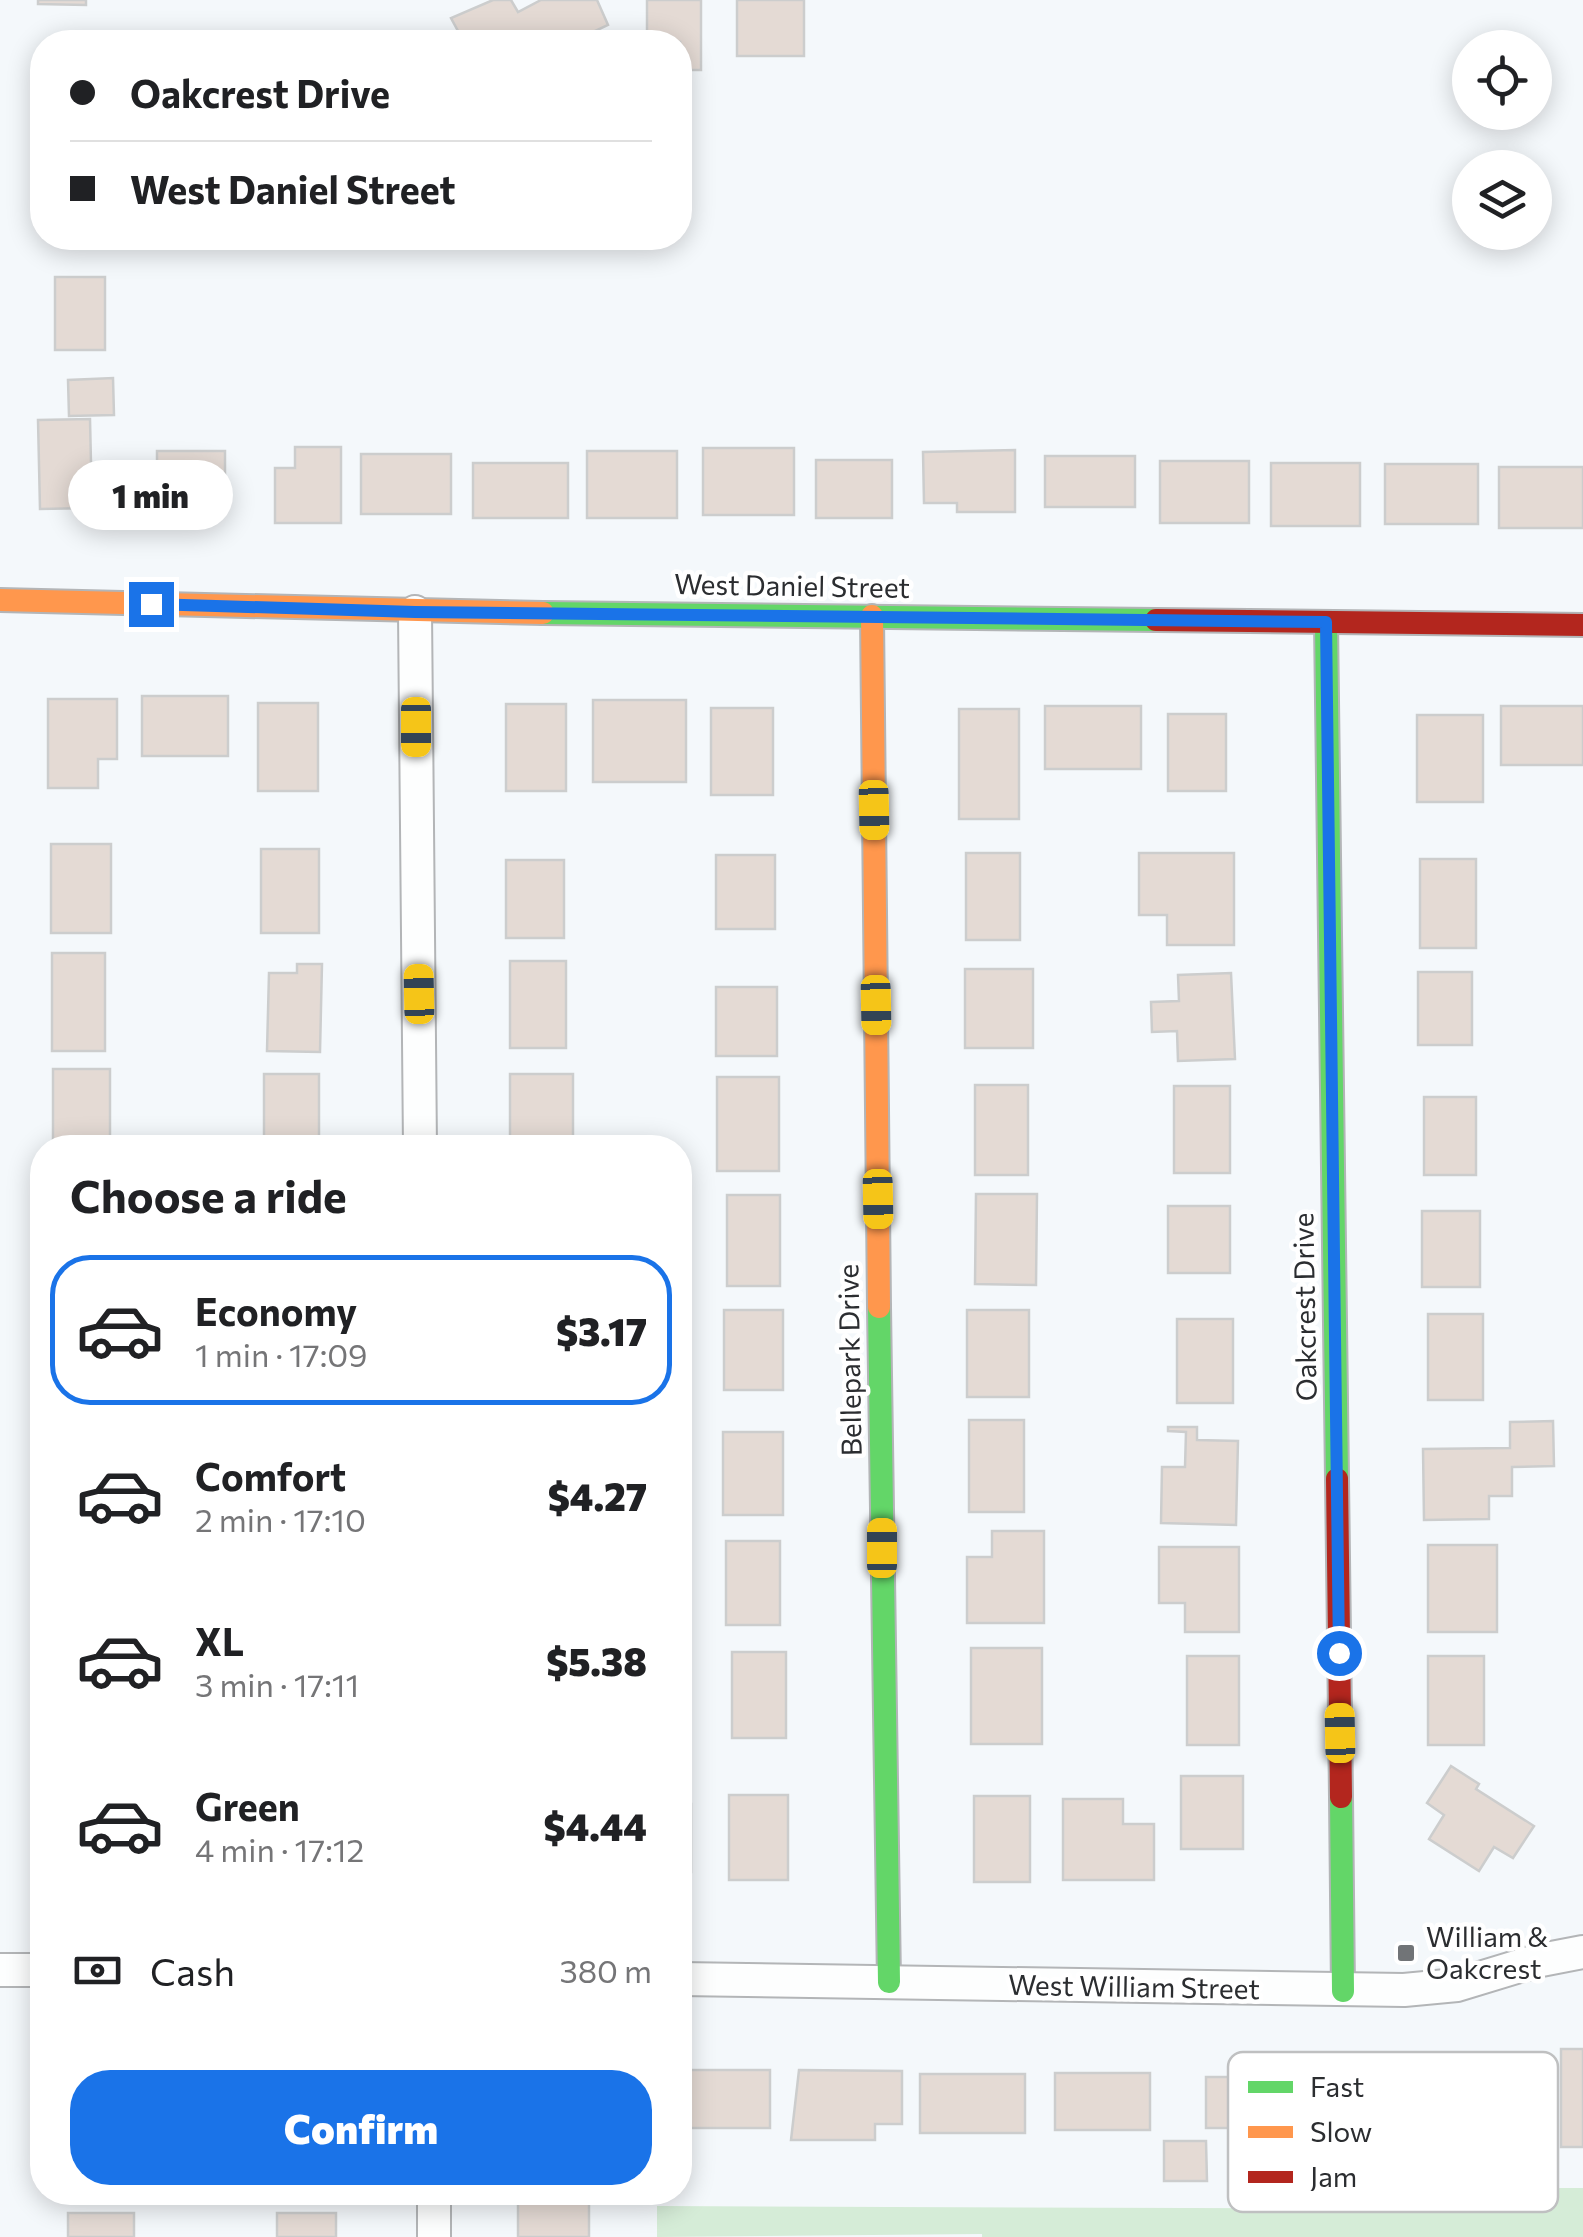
<!DOCTYPE html>
<html lang="en">
<head>
<meta charset="utf-8">
<style>
	:root { --surface:#fff; --page:#f2f2f2; --text:#202124; --muted:#757577; --line:#e0e0e0; --accent:#1a73e8 }
	body { margin:0; font-family:Commissioner,sans-serif; background:var(--page); color:var(--text); height:100vh; display:flex; flex-direction:column; font-size:38px; white-space:nowrap }
	* { box-sizing:border-box; margin:0 }
	p { font-size:32px; color:var(--muted) }
	.icon { flex:none; width:55px; height:55px; fill:none; stroke:currentColor; stroke-width:2; stroke-linecap:round; stroke-linejoin:round }
	.map { position:relative; flex:1; overflow:hidden }
	.drawer { position:absolute; left:30px; top:1135px; width:662px; height:1070px; display:flex; flex-direction:column; background:var(--surface); border-radius:40px; box-shadow:0 5px 25px #0003 }
	.drawer>* { flex:none }
	.banner { position:absolute; left:30px; top:30px; width:662px; height:220px; border-radius:40px; box-shadow:0 5px 25px #0003; display:grid; align-content:center; height:220px; padding:0 40px; background:var(--surface) }
	.fabs { position:absolute; left:1452px; top:30px; display:grid; gap:20px }
	.fabs a { display:grid; place-items:center; width:100px; height:100px; border-radius:50%; background:var(--surface); box-shadow:0 5px 25px #0003; font-size:50px }
	.end { position:absolute; width:45px; height:45px; margin:-22px; border:12px solid #1a73e8; background:#fff; box-shadow:0 0 0 5px #fff }
	.from { border-radius:50% }
	.bubble { position:absolute; height:70px; border-radius:35px; background:var(--surface); box-shadow:0 5px 25px #0003; font-size:32px; font-weight:800; line-height:70px; text-align:center }
	.car { position:absolute; width:30px; height:60px; margin:-30px -15px; border-radius:12px; box-shadow:0 0 8px 2px #0007; background:linear-gradient(#f5c518 24%,#345 0 40%,#f5c518 0 76%,#345 0 86%,#f5c518 0) }
	.banner b { display:flex; align-items:center; gap:35px; height:95px; font-size:38px }
	.banner b+b { border-top:2px solid var(--line) }
	.banner i { width:25px; height:25px; background:var(--text) }
	ul { padding:0; list-style:none }
	li { display:flex; align-items:center; gap:30px; height:150px; margin:0 20px 15px; padding:0 20px; border:5px solid transparent; border-radius:40px }
	li div { flex:1 }
	li b { display:block; font-size:38px }
	li em { font-style:normal; font-weight:800 }
	li.active { border-color:var(--accent) }
	li>.icon { width:90px; height:90px; stroke-width:1.5 }
	h2 { padding:0 40px; font-size:45px; line-height:120px }
	.pay { display:flex; align-items:center; gap:25px; height:110px; padding:0 40px; font-size:38px }
	.pay p { margin-inline-start:auto }
	.primary-button { display:flex; gap:20px; margin-top:auto; padding:20px 40px }
	.primary-button a { flex:1; height:115px; border-radius:40px; background:var(--accent); color:#fff; font-size:40px; font-weight:800; line-height:115px; text-align:center }
	.map>svg:first-child { display:block }
	.green { fill:#d5ecd7 }
	.building { fill:#e4dad4; stroke:#cccdcd; stroke-width:2.5 }
	.lines { fill:none; stroke-linecap:round; stroke-linejoin:round }
	.street-casing { stroke:#b3b5b7; stroke-width:36 }
	.fast-casing { stroke:#b3b5b7; stroke-width:26 }
	.slow-casing { stroke:#b3b5b7; stroke-width:26 }
	.jam-casing { stroke:#b3b5b7; stroke-width:26 }
	.street { stroke:#fdfefe; stroke-width:32 }
	.fast { stroke:#63d668; stroke-width:22 }
	.slow { stroke:#ff974d; stroke-width:22 }
	.jam { stroke:#b3261e; stroke-width:22 }
	.route { stroke:#1a73e8; stroke-width:12 }
	.poi-dot { fill:#717477; stroke:#fff; stroke-width:4 }
	.labels { text-anchor:middle; stroke-width:9; stroke-linejoin:round; paint-order:stroke }
	.street-label { font-size:28px; fill:#2b2d30; stroke:#fff }
	.poi-label { font-size:28px; fill:#2b2d30; stroke:#fff; text-anchor:start }
	.key { fill:#fff; stroke:#bfc0c1; stroke-width:2.5 }
	.key-label { font-size:28px; fill:#2b2d30 }
</style>
</head>
<body>
<div class="map">
<svg width="1583" height="2237" viewBox="0 0 1583 2237">
	<rect width="100%" height="100%" fill="#f4f8fb"/>
	<path class="green" d="M1560,2188H1583V2237H982V2234L657,2237V2206L1438,2209Z"/>
	<g class="building">
		<path d="M38,0H86V5L38,4Z"/>
		<path d="M493,0H511L518,12L541,0H597L608,25L572,42H464L451,18Z"/>
		<path d="M647,0H701V70H680V42H647Z"/>
		<rect x="737" y="0" width="67" height="56"/>
		<rect x="51" y="37" width="55" height="5"/>
		<rect x="55" y="277" width="50" height="73"/>
		<path d="M113,378L114,415L69,416L68,380Z"/>
		<path d="M90,419L92,508L40,509L38,420Z"/>
		<path d="M295,447H341V523H275V468H295Z"/>
		<rect x="703" y="448" width="91" height="67"/>
		<path d="M1015,450V512H957V503H924L923,452Z"/>
		<rect x="157" y="451" width="68" height="54"/>
		<rect x="587" y="451" width="90" height="67"/>
		<rect x="361" y="454" width="90" height="60"/>
		<rect x="1045" y="456" width="90" height="51"/>
		<rect x="816" y="460" width="76" height="58"/>
		<rect x="1160" y="461" width="89" height="62"/>
		<rect x="473" y="463" width="95" height="55"/>
		<rect x="1271" y="463" width="89" height="63"/>
		<rect x="1385" y="464" width="93" height="60"/>
		<rect x="1499" y="467" width="84" height="61"/>
		<rect x="142" y="696" width="86" height="60"/>
		<path d="M48,699H117V759H98V788H48Z"/>
		<rect x="593" y="700" width="93" height="82"/>
		<rect x="258" y="703" width="60" height="88"/>
		<rect x="506" y="704" width="60" height="87"/>
		<rect x="1045" y="706" width="96" height="63"/>
		<rect x="1501" y="706" width="82" height="59"/>
		<rect x="711" y="708" width="62" height="87"/>
		<rect x="959" y="709" width="60" height="110"/>
		<rect x="1168" y="714" width="58" height="77"/>
		<rect x="1417" y="715" width="66" height="87"/>
		<rect x="51" y="844" width="60" height="89"/>
		<rect x="261" y="849" width="58" height="84"/>
		<rect x="966" y="853" width="54" height="87"/>
		<path d="M1139,853H1234V945H1167V915H1139Z"/>
		<rect x="716" y="855" width="59" height="74"/>
		<rect x="1420" y="859" width="56" height="89"/>
		<rect x="506" y="860" width="58" height="78"/>
		<rect x="52" y="953" width="53" height="98"/>
		<rect x="510" y="961" width="56" height="87"/>
		<path d="M297,964H322L320,1052L267,1051L269,973H297Z"/>
		<rect x="965" y="969" width="68" height="79"/>
		<rect x="1418" y="972" width="54" height="73"/>
		<path d="M1231,973L1235,1059L1178,1061L1177,1031L1152,1032L1151,1002L1179,1001L1178,975Z"/>
		<rect x="716" y="987" width="61" height="69"/>
		<rect x="53" y="1069" width="57" height="79"/>
		<rect x="264" y="1074" width="55" height="74"/>
		<rect x="510" y="1074" width="63" height="72"/>
		<rect x="717" y="1077" width="62" height="94"/>
		<rect x="975" y="1085" width="53" height="90"/>
		<rect x="1174" y="1086" width="56" height="87"/>
		<rect x="1424" y="1097" width="52" height="78"/>
		<path d="M976,1194H1037L1036,1285L975,1284Z"/>
		<rect x="727" y="1195" width="53" height="91"/>
		<rect x="1168" y="1206" width="62" height="67"/>
		<rect x="1422" y="1211" width="58" height="76"/>
		<rect x="724" y="1310" width="59" height="80"/>
		<rect x="967" y="1310" width="62" height="87"/>
		<rect x="1428" y="1314" width="55" height="86"/>
		<rect x="1177" y="1319" width="56" height="84"/>
		<rect x="969" y="1420" width="55" height="92"/>
		<path d="M1553,1421L1554,1466L1512,1467V1496H1489V1519L1424,1520L1423,1449L1510,1448V1422Z"/>
		<path d="M1168,1427H1197V1440L1238,1441L1236,1525L1161,1523L1162,1467H1185L1186,1432L1168,1431Z"/>
		<rect x="723" y="1432" width="60" height="83"/>
		<path d="M992,1531H1044V1623H967V1557H992Z"/>
		<rect x="726" y="1541" width="54" height="84"/>
		<rect x="1428" y="1545" width="69" height="87"/>
		<path d="M1159,1547H1239V1632H1185V1603H1159Z"/>
		<rect x="971" y="1648" width="71" height="96"/>
		<rect x="732" y="1652" width="54" height="86"/>
		<rect x="1187" y="1656" width="52" height="89"/>
		<rect x="1428" y="1656" width="56" height="89"/>
		<path d="M1451,1766L1479,1784L1476,1789L1534,1826L1513,1858L1494,1847L1479,1871L1429,1839L1444,1815L1427,1803Z"/>
		<rect x="1181" y="1776" width="62" height="73"/>
		<rect x="729" y="1795" width="59" height="85"/>
		<rect x="974" y="1796" width="56" height="86"/>
		<path d="M1063,1799H1123V1824H1154V1880H1063Z"/>
		<rect x="680" y="1804" width="11" height="68"/>
		<rect x="1561" y="2049" width="22" height="98"/>
		<rect x="680" y="2070" width="90" height="58"/>
		<path d="M799,2070L902,2071V2124H875V2140H791Z"/>
		<rect x="1055" y="2073" width="95" height="57"/>
		<rect x="920" y="2074" width="105" height="59"/>
		<path d="M1206,2077H1284V2131H1260V2153H1231V2128H1206Z"/>
		<path d="M1164,2141H1206L1207,2181H1164Z"/>
		<path d="M528,2192H589V2237H518V2203H528Z"/>
		<rect x="68" y="2213" width="66" height="24"/>
		<rect x="277" y="2213" width="59" height="24"/>
	</g>
	<g class="lines">
		<g class="street-casing">
			<g id="street">
				<path d="M415,612L420,1148"/>
				<path d="M0,1970H42"/>
				<path d="M680,1979L1404,1990L1457,1985L1536,1961L1583,1952"/>
				<path d="M434,2192V2237"/>
			</g>
		</g>
		<g class="fast-casing">
			<g id="fast">
				<path d="M543,613L1156,620"/>
				<path d="M1326,622L1337,1479"/>
				<path d="M879,1307L889,1982"/>
				<path d="M1341,1797L1343,1991"/>
			</g>
		</g>
		<g class="slow-casing">
			<g id="slow">
				<path d="M0,600L543,613"/>
				<path d="M872,616L879,1307"/>
			</g>
		</g>
		<g class="jam-casing">
			<g id="jam">
				<path d="M1156,620L1583,625"/>
				<path d="M1337,1479L1341,1797"/>
			</g>
		</g>
		<use href="#street" class="street"/>
		<use href="#fast" class="fast"/>
		<use href="#slow" class="slow"/>
		<use href="#jam" class="jam"/>
	</g>
	<g class="lines">
		<path class="route" d="M151,604L415,612L1326,622L1339,1653"/>
	</g>
	<rect class="poi-dot" x="1396" y="1943" width="20" height="20" rx="5"/>
	<g class="labels">
		<g class="street-label">
			<text transform="translate(792 586) rotate(1)" y="10">West Daniel Street</text>
			<text transform="translate(1305 1307) rotate(-91)" y="10">Oakcrest Drive</text>
			<text transform="translate(850 1360) rotate(-91)" y="10">Bellepark Drive</text>
			<text transform="translate(1134 1987) rotate(1)" y="10">West William Street</text>
		</g>
		<g class="poi-label">
			<text x="1426" y="1947">William &amp;<tspan x="1426" dy="32">Oakcrest</tspan></text>
		</g>
	</g>
	<rect x="1228" y="2052" width="330" height="160" rx="15" class="key"/>
	<rect x="1248" y="2081" width="45" height="12" fill="#63d668"/>
	<rect x="1248" y="2126" width="45" height="12" fill="#ff974d"/>
	<rect x="1248" y="2171" width="45" height="12" fill="#b3261e"/>
	<g class="key-label">
		<text x="1310" y="2097">Fast</text>
		<text x="1310" y="2142">Slow</text>
		<text x="1310" y="2187">Jam</text>
	</g>
</svg>
<div class="fabs">
<a><svg class="icon" aria-label="locate" viewBox="0 0 24 24"><circle cx="12" cy="12" r="6"/><path d="M12 2v4M12 18v4M2 12h4M18 12h4"/></svg></a>
<a><svg class="icon" aria-label="layers" viewBox="0 0 24 24"><path d="M12 4l9 5-9 5-9-5zM3 14l9 5 9-5"/></svg></a>
</div>
<i class="end from" style="left:1339px;top:1653px"></i>
<i class="end" style="left:151px;top:604px"></i>
<div class="bubble" style="left:68px;top:460px;width:165px">1 min</div>
<i class="car" style="left:416px;top:727px;rotate:180deg"></i>
<i class="car" style="left:874px;top:810px;rotate:179deg"></i>
<i class="car" style="left:419px;top:994px;rotate:359deg"></i>
<i class="car" style="left:876px;top:1005px;rotate:179deg"></i>
<i class="car" style="left:878px;top:1199px;rotate:179deg"></i>
<i class="car" style="left:882px;top:1548px;rotate:0deg"></i>
<i class="car" style="left:1340px;top:1733px;rotate:359deg"></i>
<div class="banner">
<b><i class="from"></i>Oakcrest Drive</b>
<b><i></i>West Daniel Street</b>
</div>
<section class="drawer">
<h2>Choose a ride</h2>
<ul>
<li class="active"><svg class="icon" aria-label="car" viewBox="0 0 24 24"><path d="M5 17H2v-5l4-1 3-4h7l3 4 3 1v5h-3M9 17h6M6 11h13"/><circle cx="7" cy="17" r="2"/><circle cx="17" cy="17" r="2"/></svg><div><b>Economy</b><p>1 min · 17:09</p></div><em>$3.17</em></li>
<li><svg class="icon" aria-label="car" viewBox="0 0 24 24"><path d="M5 17H2v-5l4-1 3-4h7l3 4 3 1v5h-3M9 17h6M6 11h13"/><circle cx="7" cy="17" r="2"/><circle cx="17" cy="17" r="2"/></svg><div><b>Comfort</b><p>2 min · 17:10</p></div><em>$4.27</em></li>
<li><svg class="icon" aria-label="car" viewBox="0 0 24 24"><path d="M5 17H2v-5l4-1 3-4h7l3 4 3 1v5h-3M9 17h6M6 11h13"/><circle cx="7" cy="17" r="2"/><circle cx="17" cy="17" r="2"/></svg><div><b>XL</b><p>3 min · 17:11</p></div><em>$5.38</em></li>
<li><svg class="icon" aria-label="car" viewBox="0 0 24 24"><path d="M5 17H2v-5l4-1 3-4h7l3 4 3 1v5h-3M9 17h6M6 11h13"/><circle cx="7" cy="17" r="2"/><circle cx="17" cy="17" r="2"/></svg><div><b>Green</b><p>4 min · 17:12</p></div><em>$4.44</em></li>
</ul>
<div class="pay"><svg class="icon" aria-label="cash" viewBox="0 0 24 24"><path d="M3 7h18v10H3z"/><circle cx="12" cy="12" r="2"/></svg>Cash<p>380 m</p></div>
<div class="primary-button"><a>Confirm</a></div>
</section>
</div>
</body>
</html>
